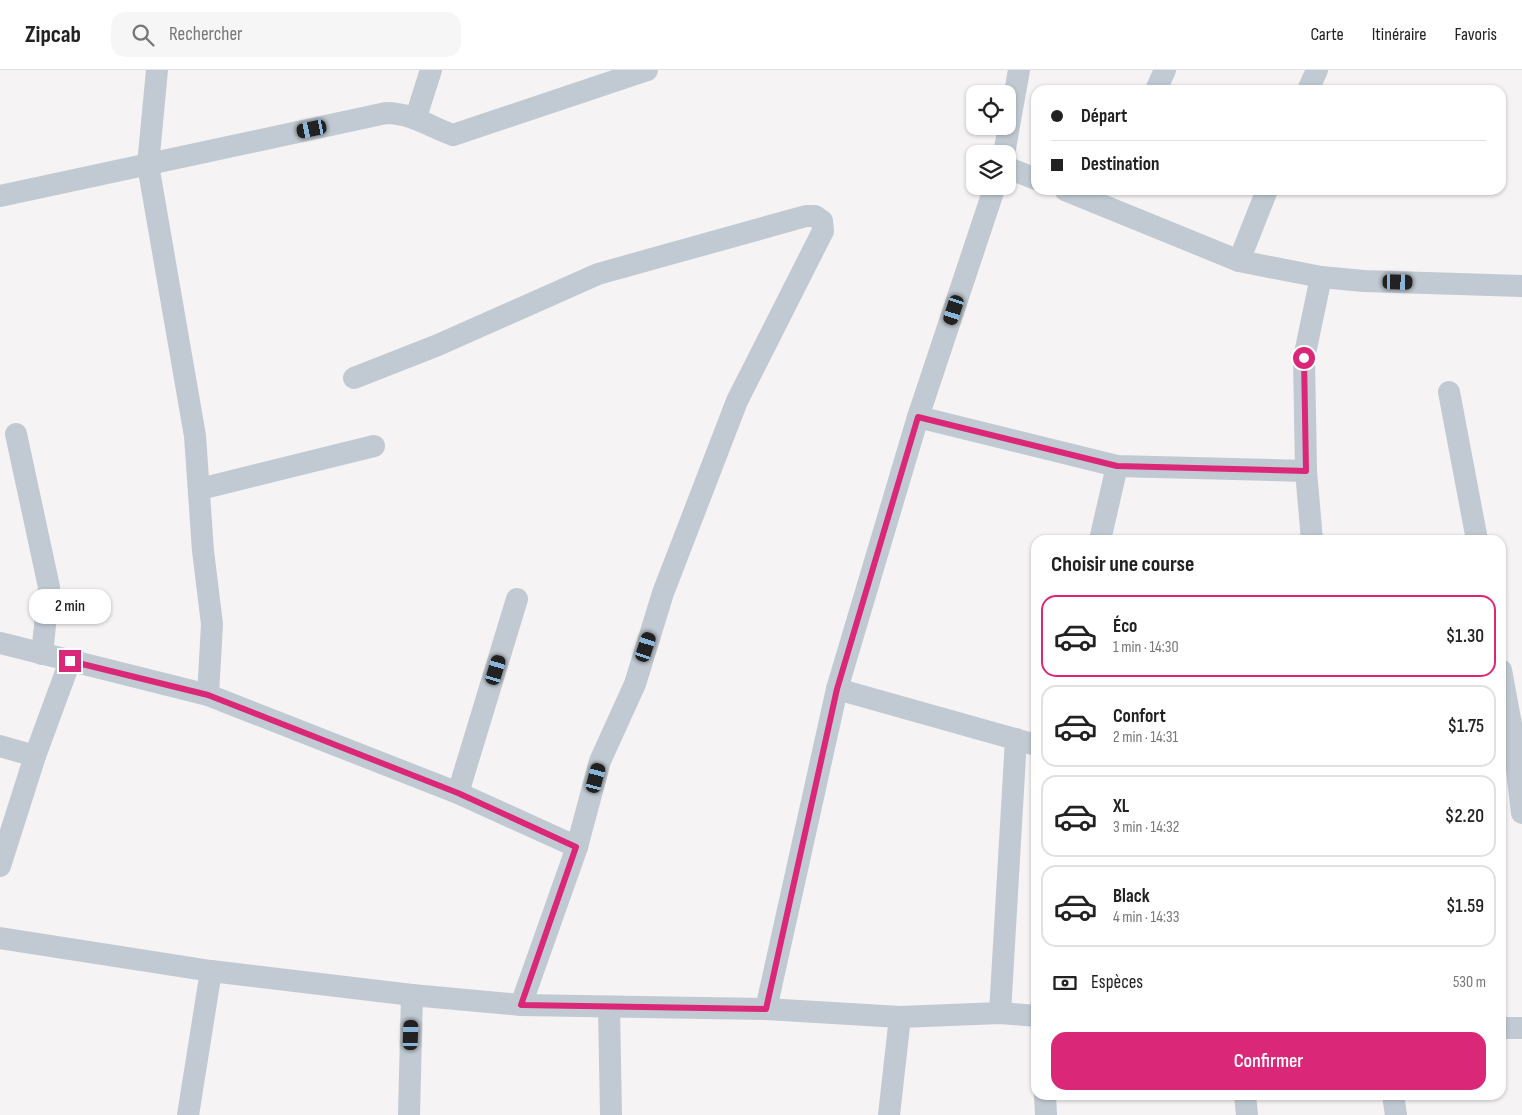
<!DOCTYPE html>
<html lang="fr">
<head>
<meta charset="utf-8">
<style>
	:root { --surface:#fff; --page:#f6f6f6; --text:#222; --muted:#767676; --line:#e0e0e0; --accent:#db2777 }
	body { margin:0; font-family:"Sofia Sans Condensed",sans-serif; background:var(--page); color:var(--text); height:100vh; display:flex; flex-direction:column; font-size:19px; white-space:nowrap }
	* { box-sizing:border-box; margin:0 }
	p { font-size:16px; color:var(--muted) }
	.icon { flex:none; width:28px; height:28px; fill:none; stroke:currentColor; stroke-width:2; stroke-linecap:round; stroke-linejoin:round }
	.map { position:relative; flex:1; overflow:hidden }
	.details { position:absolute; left:1031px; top:465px; width:475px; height:565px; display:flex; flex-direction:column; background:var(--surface); border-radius:15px; box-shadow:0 1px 4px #0004 }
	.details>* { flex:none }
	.hud { position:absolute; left:1031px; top:15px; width:475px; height:110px; border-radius:15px; box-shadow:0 1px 4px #0004; display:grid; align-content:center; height:110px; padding:0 20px; background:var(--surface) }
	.buttons { position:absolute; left:966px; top:15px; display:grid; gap:10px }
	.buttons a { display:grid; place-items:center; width:50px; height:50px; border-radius:10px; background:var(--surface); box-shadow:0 1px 4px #0004; font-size:25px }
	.end { position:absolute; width:22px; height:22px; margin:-11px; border:6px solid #db2777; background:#fff; box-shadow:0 0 0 2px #fff }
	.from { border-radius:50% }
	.bubble { position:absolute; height:35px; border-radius:15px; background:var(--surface); box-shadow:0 1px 4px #0004; font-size:16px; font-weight:600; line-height:35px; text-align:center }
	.car { position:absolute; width:15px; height:30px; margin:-15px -8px; border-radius:6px; box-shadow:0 0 4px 1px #0007; background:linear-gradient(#222 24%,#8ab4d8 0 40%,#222 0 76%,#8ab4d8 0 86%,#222 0) }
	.hud b { display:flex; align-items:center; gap:18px; height:48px; font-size:19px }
	.hud b+b { border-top:1px solid var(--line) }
	.hud i { width:12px; height:12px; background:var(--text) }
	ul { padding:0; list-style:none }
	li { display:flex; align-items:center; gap:15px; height:82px; margin:0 10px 8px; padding:0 10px; border:2px solid var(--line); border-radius:15px }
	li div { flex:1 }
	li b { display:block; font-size:19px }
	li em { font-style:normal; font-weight:600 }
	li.active { border-color:var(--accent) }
	li>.icon { width:45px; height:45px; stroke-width:1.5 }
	h2 { padding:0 20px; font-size:22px; line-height:60px }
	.pay { display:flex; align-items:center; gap:12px; height:55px; padding:0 20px; font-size:19px }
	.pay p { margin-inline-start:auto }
	.cta { display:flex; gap:10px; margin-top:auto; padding:10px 20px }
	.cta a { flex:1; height:58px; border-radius:15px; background:var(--accent); color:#fff; font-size:20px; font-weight:600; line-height:58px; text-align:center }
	header { display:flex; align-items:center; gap:30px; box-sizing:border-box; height:70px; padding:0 25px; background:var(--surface); border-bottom:1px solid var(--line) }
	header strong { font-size:24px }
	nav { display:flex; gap:28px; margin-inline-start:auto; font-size:18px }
	.search { width:350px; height:45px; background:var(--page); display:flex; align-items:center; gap:12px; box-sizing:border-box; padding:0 18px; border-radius:15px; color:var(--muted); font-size:19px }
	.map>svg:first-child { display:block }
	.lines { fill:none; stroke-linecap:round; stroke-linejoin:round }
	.minor { stroke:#c1cad2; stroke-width:22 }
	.route { stroke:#db2777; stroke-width:6 }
</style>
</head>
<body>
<header>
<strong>Zipcab</strong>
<div class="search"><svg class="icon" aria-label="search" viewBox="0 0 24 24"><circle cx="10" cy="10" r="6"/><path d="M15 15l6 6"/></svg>Rechercher</div>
<nav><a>Carte</a><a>Itinéraire</a><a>Favoris</a></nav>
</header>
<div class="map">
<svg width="1522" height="1045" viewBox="0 0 1522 1045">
	<rect width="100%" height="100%" fill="#f5f3f3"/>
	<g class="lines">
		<g class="minor">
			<path d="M157,0L148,95L195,366L203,481L212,554L208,625"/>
			<path d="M1156,20L1165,0"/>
			<path d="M1308,20L1317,0"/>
			<path d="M416,47L431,0"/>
			<path d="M1004,84L1019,0"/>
			<path d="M1008,98L1036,109"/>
			<path d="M1065,120L1239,191L1321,207L1364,211L1522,216"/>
			<path d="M0,126L386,43C412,43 430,57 453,65L647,0"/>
			<path d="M1239,191L1267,120"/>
			<path d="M354,308L438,275L598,204L806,146H815L822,151L823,161L737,331L663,523L635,614L600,691L577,777L521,935"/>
			<path d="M1449,322L1477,470"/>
			<path d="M918,347L1117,396L1306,401"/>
			<path d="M16,364L49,517L42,584"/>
			<path d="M200,419L374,376"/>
			<path d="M1100,470L1117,396"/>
			<path d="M1312,470L1306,401L1304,288L1321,207"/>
			<path d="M0,573L208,625L458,723L577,777"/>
			<path d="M1501,600L1513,665L1522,743"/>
			<path d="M837,619L1036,675"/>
			<path d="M0,676L35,686"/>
			<path d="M458,723L517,529"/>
			<path d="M0,796L35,686L70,591"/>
			<path d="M0,868L211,901L412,925L521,935L766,939L900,947L1000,943L1036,946"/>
			<path d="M609,938L611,1045"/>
			<path d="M766,939L837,619L918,347L995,116"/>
			<path d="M1000,943L1016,669"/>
			<path d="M1501,958H1522"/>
			<path d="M1045,1025L1046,1045"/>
			<path d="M1245,1025L1247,1045"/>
			<path d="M1393,1025L1396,1045"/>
			<path d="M188,1045L211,901"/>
			<path d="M409,1045L412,925"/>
			<path d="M889,1045L900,947"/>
		</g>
	</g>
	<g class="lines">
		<path class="route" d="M70,591L208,625L458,723L576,777L521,935L766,939L837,619L918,347L1117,396L1306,401L1304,288"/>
	</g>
</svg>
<div class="buttons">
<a><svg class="icon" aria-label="locate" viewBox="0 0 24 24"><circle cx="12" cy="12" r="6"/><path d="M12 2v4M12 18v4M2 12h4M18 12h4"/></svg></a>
<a><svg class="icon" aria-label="layers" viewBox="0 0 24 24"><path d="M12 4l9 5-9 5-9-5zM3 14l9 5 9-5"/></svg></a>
</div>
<i class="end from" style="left:1304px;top:288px"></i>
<i class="end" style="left:70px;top:591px"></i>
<div class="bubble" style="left:29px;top:519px;width:82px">2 min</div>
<i class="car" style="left:312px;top:59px;rotate:258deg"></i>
<i class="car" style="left:1398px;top:212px;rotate:91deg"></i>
<i class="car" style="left:954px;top:240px;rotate:198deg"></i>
<i class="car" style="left:646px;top:577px;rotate:18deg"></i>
<i class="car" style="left:496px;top:600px;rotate:17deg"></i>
<i class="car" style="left:596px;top:708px;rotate:15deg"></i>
<i class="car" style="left:411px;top:965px;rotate:2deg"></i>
<div class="hud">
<b><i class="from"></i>Départ</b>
<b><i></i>Destination</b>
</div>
<section class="details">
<h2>Choisir une course</h2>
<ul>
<li class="active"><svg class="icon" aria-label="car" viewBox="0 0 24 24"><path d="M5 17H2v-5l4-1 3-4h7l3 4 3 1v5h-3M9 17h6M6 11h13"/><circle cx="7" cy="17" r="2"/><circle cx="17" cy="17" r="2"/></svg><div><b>Éco</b><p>1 min · 14:30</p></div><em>$1.30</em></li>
<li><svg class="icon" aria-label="car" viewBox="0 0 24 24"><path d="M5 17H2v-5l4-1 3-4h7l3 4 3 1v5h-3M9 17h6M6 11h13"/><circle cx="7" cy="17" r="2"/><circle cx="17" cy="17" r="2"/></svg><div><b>Confort</b><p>2 min · 14:31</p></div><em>$1.75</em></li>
<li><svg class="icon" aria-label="car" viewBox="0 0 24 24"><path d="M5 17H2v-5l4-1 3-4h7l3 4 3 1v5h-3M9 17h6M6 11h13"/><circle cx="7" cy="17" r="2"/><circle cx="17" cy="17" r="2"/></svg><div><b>XL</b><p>3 min · 14:32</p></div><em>$2.20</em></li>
<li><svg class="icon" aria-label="car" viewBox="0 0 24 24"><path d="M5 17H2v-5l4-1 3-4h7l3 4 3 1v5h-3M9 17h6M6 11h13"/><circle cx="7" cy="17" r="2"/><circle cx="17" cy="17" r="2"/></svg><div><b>Black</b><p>4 min · 14:33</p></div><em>$1.59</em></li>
</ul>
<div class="pay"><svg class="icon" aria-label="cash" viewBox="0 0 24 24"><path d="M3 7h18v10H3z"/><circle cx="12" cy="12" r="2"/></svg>Espèces<p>530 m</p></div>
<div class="cta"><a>Confirmer</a></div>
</section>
</div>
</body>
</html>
